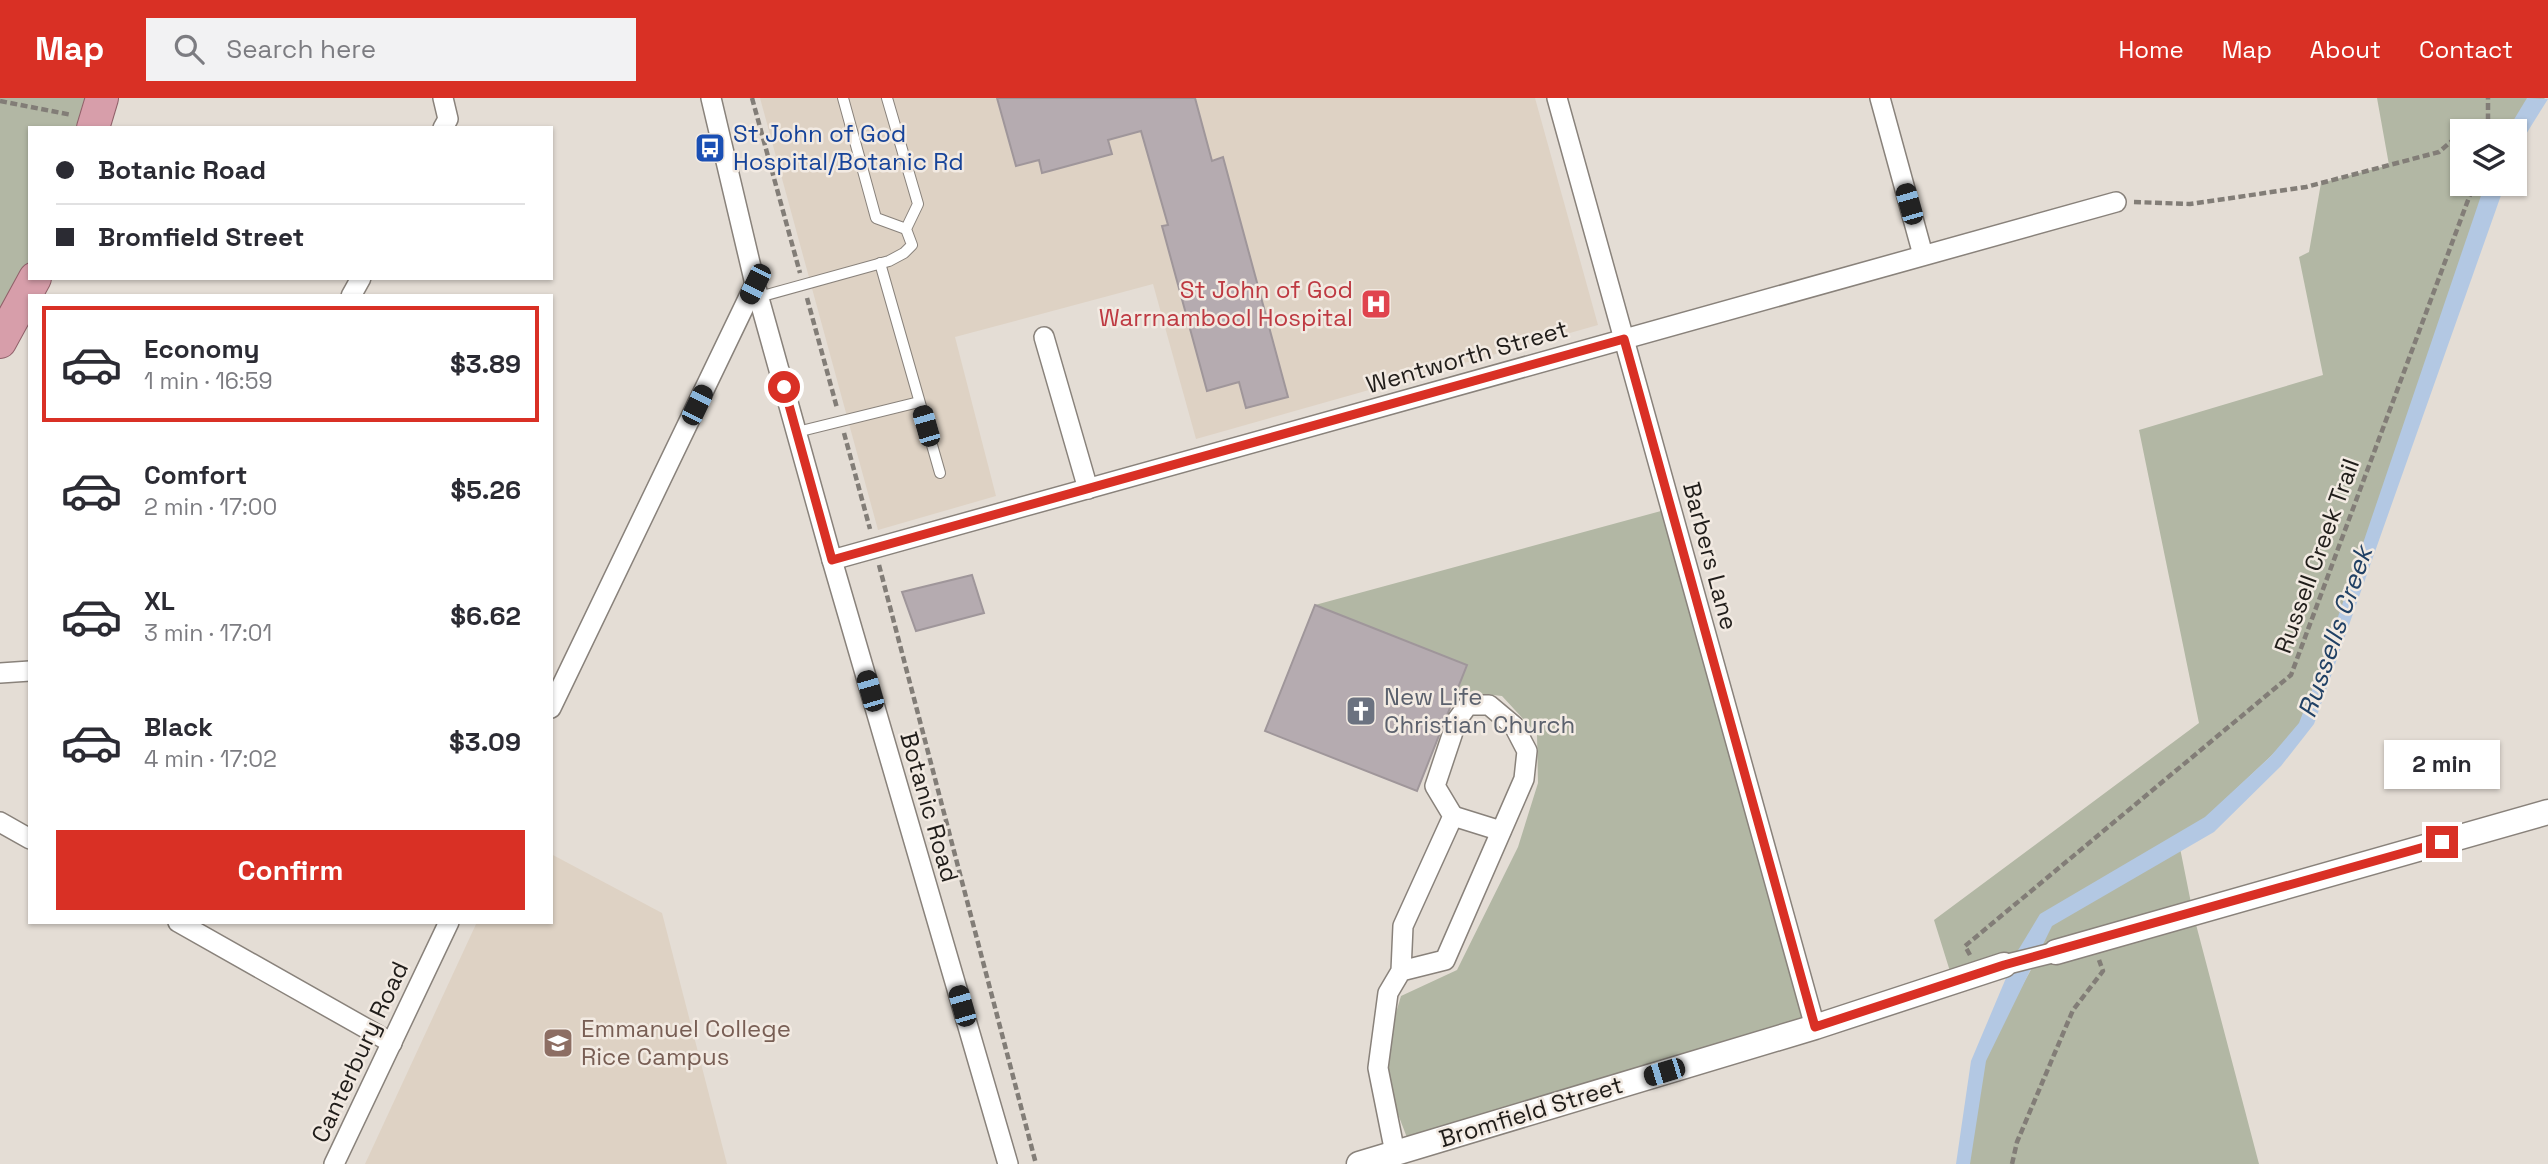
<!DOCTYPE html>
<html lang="en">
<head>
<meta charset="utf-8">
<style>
	:root { --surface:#fff; --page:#f2f2f3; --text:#2b2b33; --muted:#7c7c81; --line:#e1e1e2; --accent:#d93025 }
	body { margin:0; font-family:"Space Grotesk",sans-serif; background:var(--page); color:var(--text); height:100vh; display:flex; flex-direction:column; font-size:26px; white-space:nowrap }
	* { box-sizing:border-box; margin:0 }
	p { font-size:23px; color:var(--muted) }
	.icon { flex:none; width:38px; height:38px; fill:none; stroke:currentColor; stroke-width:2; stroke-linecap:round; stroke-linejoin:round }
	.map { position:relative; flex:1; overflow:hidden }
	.side { position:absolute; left:28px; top:196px; width:525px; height:630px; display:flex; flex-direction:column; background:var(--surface); border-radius:0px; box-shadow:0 2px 5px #0004 }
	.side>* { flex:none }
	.guide { position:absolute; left:28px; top:28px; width:525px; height:154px; border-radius:0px; box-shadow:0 2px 5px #0004; display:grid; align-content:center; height:154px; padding:0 28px; background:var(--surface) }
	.buttons { position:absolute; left:2450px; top:21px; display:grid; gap:14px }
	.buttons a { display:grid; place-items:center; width:77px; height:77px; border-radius:0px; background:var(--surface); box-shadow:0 2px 5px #0004; font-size:35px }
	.end { position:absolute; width:32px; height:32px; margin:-16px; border:9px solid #d93025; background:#fff; box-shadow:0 0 0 4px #fff }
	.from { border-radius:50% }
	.bubble { position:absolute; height:49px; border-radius:0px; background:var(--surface); box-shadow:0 2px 5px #0004; font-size:23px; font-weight:800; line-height:49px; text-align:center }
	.car { position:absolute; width:21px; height:42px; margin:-21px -10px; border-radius:9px; box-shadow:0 0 5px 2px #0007; background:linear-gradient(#222 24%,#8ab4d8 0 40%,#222 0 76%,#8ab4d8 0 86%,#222 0) }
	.guide b { display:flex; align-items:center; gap:24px; height:66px; font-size:26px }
	.guide b+b { border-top:2px solid var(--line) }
	.guide i { width:18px; height:18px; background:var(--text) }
	ul { padding:12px 0 0; list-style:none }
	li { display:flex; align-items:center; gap:21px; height:116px; margin:0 14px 10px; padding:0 14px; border:4px solid transparent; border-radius:0px }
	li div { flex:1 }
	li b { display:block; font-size:26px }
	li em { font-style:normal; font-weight:800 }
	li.active { border-color:var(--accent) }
	li>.icon { width:63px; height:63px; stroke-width:1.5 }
	.button { display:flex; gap:14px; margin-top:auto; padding:14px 28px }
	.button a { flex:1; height:80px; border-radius:0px; background:var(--accent); color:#fff; font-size:28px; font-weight:800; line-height:80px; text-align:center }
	header { display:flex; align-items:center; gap:42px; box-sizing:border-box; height:98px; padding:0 35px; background:var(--accent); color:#fff }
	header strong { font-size:33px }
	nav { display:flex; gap:38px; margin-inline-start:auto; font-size:24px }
	.search { width:490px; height:63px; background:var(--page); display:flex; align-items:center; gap:18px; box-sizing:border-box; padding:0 24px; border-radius:0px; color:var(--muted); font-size:26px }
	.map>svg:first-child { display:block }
	.built { fill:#ded2c4 }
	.green { fill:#b2b7a4 }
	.water { fill:#b3c8e3 }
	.building { fill:#b5abb0; stroke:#9f969a; stroke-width:2 }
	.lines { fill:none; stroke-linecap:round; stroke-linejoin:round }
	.service-casing { stroke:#89827b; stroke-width:12 }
	.minor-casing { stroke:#89827b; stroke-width:22 }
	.tertiary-casing { stroke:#89827b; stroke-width:27 }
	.trunk-casing { stroke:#90616a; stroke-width:34 }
	.path { stroke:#827d77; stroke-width:4.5; stroke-dasharray:7 3.5; stroke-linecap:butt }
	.service { stroke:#fff; stroke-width:10 }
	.minor { stroke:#fff; stroke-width:19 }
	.tertiary { stroke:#fff; stroke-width:24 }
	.trunk { stroke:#d79eaa; stroke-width:32 }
	.route { stroke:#d93025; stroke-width:9 }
	.labels { text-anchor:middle; stroke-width:5; stroke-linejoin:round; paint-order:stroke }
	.transit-label { font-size:24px; fill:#164399; stroke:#f2eae2; text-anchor:start }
	.health-label { font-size:24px; fill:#be3a42; stroke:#f2eae2; text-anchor:end }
	.street-label { font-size:24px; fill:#201d1a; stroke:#f2eae2 }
	.worship-label { font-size:24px; fill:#5b616d; stroke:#f2eae2; text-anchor:start }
	.education-label { font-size:24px; fill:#785e54; stroke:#f2eae2; text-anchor:start }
	.water-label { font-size:26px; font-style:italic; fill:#214165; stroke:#f2eae2 }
</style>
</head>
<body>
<header>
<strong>Map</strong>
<div class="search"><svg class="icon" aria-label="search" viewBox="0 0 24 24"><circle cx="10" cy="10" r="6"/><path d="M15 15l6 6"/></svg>Search here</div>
<nav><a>Home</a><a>Map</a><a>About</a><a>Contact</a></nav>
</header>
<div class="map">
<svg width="2548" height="1066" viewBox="0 0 2548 1066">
	<rect width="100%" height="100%" fill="#e4ddd5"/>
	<g class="built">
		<path d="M760,0H1535L1598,227L1196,341L1153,186L955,239L996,398L878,432Z"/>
		<path d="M551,756L662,815L727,1066H365L477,824H551Z"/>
	</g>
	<g class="green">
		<path d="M0,0H102L93,30H30V180L0,244Z"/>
		<path d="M2377,0H2545L2515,33H2462V86H2497L2308,623L2179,745L2193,815L2259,1066H1966L1981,961L2038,859L1953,883L1934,822L2199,625L2139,332L2323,277L2299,159L2309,154L2321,85L2389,67Z"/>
		<path d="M1672,410L1815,929L1411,1050L1396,1011L1385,952L1401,898L1457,872L1518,749L1538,685L1537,636L1502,598L1456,593L1466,567L1315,507Z"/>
	</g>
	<g class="water">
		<path d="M2527,0L2548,1L2518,49L2515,59V33H2507Z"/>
		<path d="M2485,86H2505L2314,626L2281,668L2214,734L2052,828L1986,963L1970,1066H1956L1971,963L2017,854L2040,816L2205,719L2270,659L2299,625L2322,566Z"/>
	</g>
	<g class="building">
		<path d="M997,0H1195L1212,63L1223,59L1288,299L1246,310L1239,284L1207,293L1162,128L1168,127L1141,33L1108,42L1112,56L1042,75L1039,62L1016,68Z"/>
		<path d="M972,477L984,515L916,533L902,494Z"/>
		<path d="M1315,507L1467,567L1417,693L1265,633Z"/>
	</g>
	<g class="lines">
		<g class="service-casing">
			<g id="service">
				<path d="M843,0L876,120L906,131"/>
				<path d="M880,165L940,375"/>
				<path d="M759,199L889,163L904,155L912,147L906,131L918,106L887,0"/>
				<path d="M797,334L919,304"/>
			</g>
		</g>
		<g class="minor-casing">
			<g id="minor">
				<path d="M443,0L448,21L443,30"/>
				<path d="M711,0L755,186L832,462L1008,1066"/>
				<path d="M1557,0L1815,929"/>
				<path d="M1880,0L1923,157"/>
				<path d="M351,198L361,180"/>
				<path d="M1044,239L1088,391"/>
				<path d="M832,462L2116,104"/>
				<path d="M0,575L30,573"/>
				<path d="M551,610L755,186"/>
				<path d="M1453,718L1501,733"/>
				<path d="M0,724L30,741"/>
				<path d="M178,824L392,945"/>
				<path d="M2004,867L2056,854"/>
				<path d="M1395,1055L1378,970L1388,895L1401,873L1403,828L1453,718L1435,688L1457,622L1468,607H1489L1514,628L1527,653L1524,681L1445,862L1401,873"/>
				<path d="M334,1066L449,824"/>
			</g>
		</g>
		<g class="tertiary-casing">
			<g id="tertiary">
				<path d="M2056,854L2548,714"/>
				<path d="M1359,1066L1815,929L2004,867"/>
			</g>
		</g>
		<g class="trunk-casing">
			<g id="trunk">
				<path d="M93,30L102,0"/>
				<path d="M0,244L35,180"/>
			</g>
		</g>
		<g class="path">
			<path d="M752,0L800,175"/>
			<path d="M0,3L72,17"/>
			<path d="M2463,33L2488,26"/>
			<path d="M2488,33V0"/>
			<path d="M2134,104L2190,106L2306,89L2439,54L2462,34"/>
			<path d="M807,200L837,310"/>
			<path d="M844,335L870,431"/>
			<path d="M879,467L1036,1066"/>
			<path d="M1970,857L1965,848L2291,577L2474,86"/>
			<path d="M2012,1066L2017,1044L2073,912L2103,873L2099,862"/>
		</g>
		<use href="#service" class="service"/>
		<use href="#minor" class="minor"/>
		<use href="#tertiary" class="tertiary"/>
		<use href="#trunk" class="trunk"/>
	</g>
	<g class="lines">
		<path class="route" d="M784,289L832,462L1624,241L1815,929L2004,867L2442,744"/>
	</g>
	<defs>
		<g id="bus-square" transform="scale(1.575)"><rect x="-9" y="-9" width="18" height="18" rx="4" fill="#1a4fb4" stroke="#f2eae2"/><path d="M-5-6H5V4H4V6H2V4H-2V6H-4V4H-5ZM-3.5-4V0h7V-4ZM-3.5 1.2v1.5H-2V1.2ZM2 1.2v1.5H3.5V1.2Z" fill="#fff"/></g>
		<g id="hospital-square" transform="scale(1.575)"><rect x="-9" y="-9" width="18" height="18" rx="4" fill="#e0444e" stroke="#f2eae2"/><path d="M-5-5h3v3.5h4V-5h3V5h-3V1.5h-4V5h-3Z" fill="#fff"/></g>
		<g id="church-square" transform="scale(1.575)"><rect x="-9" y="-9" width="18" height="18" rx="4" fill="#6b7280" stroke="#f2eae2"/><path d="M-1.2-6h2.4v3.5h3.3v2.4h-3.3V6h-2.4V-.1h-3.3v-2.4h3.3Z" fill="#fff"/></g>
		<g id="school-square" transform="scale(1.575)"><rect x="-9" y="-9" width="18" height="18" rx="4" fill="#8d6e63" stroke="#f2eae2"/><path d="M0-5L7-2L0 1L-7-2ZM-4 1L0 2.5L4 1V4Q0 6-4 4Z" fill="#fff"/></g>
	</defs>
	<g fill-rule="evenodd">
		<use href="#bus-square" x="710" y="50"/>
		<use href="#hospital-square" x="1376" y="206"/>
		<use href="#church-square" x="1361" y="613"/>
		<use href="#school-square" x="558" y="945"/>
	</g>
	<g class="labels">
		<g class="transit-label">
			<text x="733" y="44">St John of God<tspan x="733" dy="28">Hospital/Botanic Rd</tspan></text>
		</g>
		<g class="health-label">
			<text x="1353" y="200">St John of God<tspan x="1353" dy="28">Warrnambool Hospital</tspan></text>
		</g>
		<g class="street-label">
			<text transform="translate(1467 259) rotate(-16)" y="8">Wentworth Street</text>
			<text transform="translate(1710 458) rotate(75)" y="8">Barbers Lane</text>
			<text transform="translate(2317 458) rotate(-70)" y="8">Russell Creek Trail</text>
			<text transform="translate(929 709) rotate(74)" y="8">Botanic Road</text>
			<text transform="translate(360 954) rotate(-65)" y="8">Canterbury Road</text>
			<text transform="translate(1531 1014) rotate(-17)" y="8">Bromfield Street</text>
		</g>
		<g class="worship-label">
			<text x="1384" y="607">New Life<tspan x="1384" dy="28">Christian Church</tspan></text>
		</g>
		<g class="education-label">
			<text x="581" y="939">Emmanuel College<tspan x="581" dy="28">Rice Campus</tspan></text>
		</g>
		<g class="water-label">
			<text transform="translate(2335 534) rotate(-71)" y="9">Russells Creek</text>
		</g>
	</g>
</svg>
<div class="buttons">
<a><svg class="icon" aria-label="layers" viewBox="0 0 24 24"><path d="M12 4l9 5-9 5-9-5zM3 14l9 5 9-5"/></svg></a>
</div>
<i class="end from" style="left:784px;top:289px"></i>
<i class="end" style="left:2442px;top:744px"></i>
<div class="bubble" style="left:2384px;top:642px;width:116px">2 min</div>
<i class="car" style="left:1909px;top:106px;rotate:344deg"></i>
<i class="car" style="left:755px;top:186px;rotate:206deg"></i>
<i class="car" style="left:697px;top:307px;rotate:26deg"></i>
<i class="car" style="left:926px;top:328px;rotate:344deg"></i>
<i class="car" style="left:870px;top:593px;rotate:344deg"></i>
<i class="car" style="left:962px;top:908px;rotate:344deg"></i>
<i class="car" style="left:1664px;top:974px;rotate:253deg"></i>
<div class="guide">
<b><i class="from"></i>Botanic Road</b>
<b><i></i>Bromfield Street</b>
</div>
<section class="side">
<ul>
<li class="active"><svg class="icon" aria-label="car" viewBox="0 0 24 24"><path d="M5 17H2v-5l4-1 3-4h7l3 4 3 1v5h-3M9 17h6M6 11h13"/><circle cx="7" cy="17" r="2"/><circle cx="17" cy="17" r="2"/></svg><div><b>Economy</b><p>1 min · 16:59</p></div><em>$3.89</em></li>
<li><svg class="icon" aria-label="car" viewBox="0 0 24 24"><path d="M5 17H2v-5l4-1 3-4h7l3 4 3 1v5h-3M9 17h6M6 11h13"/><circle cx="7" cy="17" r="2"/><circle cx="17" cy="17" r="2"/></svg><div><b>Comfort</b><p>2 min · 17:00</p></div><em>$5.26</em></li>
<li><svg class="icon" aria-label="car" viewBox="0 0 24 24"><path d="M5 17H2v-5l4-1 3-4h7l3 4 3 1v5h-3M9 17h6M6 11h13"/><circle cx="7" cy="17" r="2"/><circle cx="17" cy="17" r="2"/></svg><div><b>XL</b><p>3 min · 17:01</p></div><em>$6.62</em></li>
<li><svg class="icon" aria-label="car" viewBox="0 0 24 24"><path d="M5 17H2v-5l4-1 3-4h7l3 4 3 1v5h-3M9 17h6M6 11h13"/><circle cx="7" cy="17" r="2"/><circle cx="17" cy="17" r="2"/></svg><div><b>Black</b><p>4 min · 17:02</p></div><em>$3.09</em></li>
</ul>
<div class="button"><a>Confirm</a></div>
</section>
</div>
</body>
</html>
